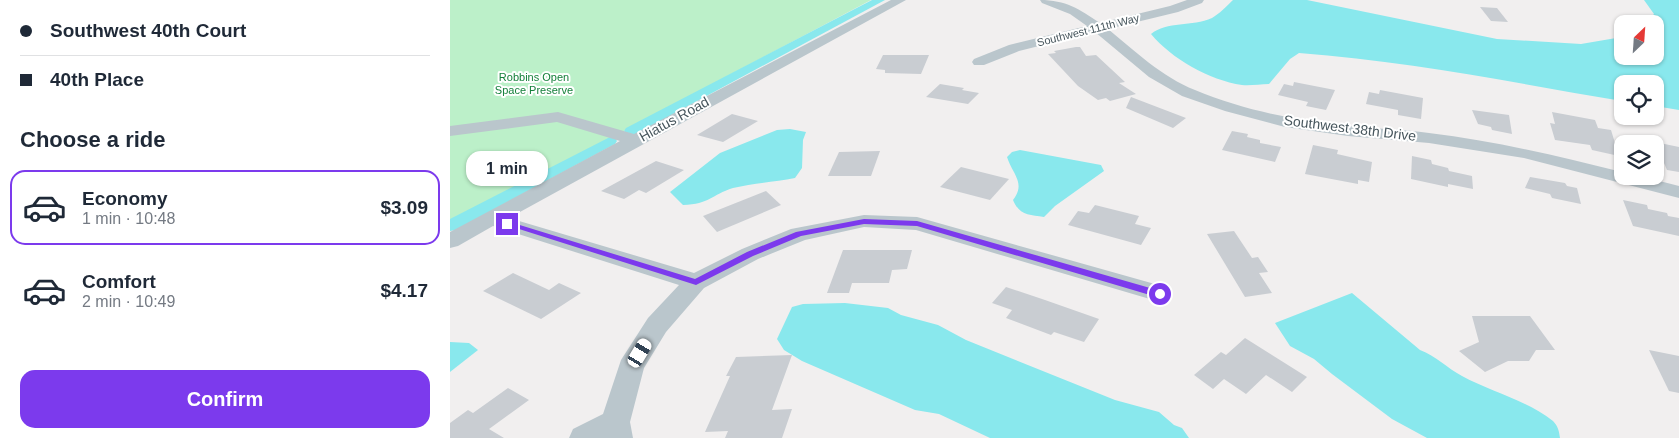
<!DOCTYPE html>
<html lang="en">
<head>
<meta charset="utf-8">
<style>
	:root { --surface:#fff; --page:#f2f2f3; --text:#1f2937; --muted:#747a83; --line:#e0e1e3; --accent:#7c3aed }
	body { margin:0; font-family:Arial,sans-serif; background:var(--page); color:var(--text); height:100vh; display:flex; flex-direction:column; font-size:19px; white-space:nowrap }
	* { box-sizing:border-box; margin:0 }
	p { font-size:16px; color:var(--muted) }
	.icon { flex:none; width:28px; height:28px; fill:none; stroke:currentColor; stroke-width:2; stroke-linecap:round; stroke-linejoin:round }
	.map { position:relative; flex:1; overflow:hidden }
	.side { display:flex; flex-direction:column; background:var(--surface); width:450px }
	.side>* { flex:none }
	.guide { display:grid; align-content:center; height:110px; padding:0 20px; background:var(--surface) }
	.needle { width:32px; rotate:25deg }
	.fabs { position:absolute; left:1164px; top:15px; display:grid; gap:10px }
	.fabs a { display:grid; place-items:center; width:50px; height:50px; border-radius:10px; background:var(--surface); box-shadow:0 1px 4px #0004; font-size:25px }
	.end { position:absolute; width:22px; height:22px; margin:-11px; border:6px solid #7c3aed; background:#fff; box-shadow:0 0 0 2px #fff }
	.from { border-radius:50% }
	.bubble { position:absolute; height:35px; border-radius:15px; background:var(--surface); box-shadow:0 1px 4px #0004; font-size:16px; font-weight:700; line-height:35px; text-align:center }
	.car { position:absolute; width:15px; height:30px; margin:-15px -8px; border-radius:6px; box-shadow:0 0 4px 1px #0007; background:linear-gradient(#fff 24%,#345 0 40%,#fff 0 76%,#345 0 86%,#fff 0) }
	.guide b { display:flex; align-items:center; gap:18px; height:48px; font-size:19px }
	.guide b+b { border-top:1px solid var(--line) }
	.guide i { width:12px; height:12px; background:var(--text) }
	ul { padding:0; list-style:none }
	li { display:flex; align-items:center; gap:15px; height:75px; margin:0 10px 8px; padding:0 10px; border:2px solid transparent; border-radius:15px }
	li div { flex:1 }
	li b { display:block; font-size:19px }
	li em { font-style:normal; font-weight:700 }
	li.active { border-color:var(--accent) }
	li>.icon { width:45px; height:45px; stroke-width:1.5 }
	h2 { padding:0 20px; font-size:22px; line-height:60px }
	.primary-button { display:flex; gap:10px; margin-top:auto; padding:10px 20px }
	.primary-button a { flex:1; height:58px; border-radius:15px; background:var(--accent); color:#fff; font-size:20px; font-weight:700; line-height:58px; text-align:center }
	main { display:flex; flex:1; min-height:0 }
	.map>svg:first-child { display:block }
	.green { fill:#bcf0c9 }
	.water { fill:#89e8ed }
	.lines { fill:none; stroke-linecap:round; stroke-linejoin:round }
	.canal { fill:#89e8ed; fill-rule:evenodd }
	.building { fill:#c9cdd2 }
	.minor { fill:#bac6cc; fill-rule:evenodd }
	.route { fill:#7c3aed }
	.labels { text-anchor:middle; stroke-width:4; stroke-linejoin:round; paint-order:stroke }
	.far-street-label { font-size:11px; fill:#47565d; stroke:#fff }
	.far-park-label { font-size:11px; fill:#15803b; stroke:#fff }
	.street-label { font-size:14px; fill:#47565d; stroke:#fff }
</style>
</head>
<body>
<main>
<section class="side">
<div class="guide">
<b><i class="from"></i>Southwest 40th Court</b>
<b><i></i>40th Place</b>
</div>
<h2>Choose a ride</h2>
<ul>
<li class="active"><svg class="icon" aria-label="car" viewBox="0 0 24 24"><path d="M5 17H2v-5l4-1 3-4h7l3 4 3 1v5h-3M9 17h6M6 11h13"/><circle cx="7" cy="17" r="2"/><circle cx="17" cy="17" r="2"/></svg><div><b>Economy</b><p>1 min · 10:48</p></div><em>$3.09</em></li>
<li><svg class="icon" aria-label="car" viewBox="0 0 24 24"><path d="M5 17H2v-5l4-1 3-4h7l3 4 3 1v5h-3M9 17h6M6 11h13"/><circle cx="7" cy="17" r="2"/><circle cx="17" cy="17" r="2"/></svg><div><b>Comfort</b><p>2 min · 10:49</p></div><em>$4.17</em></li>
</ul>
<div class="primary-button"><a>Confirm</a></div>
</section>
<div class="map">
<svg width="1229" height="438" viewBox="0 0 1229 438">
	<rect width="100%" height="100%" fill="#f1efef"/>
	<path class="green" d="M0,0H421L0,223Z"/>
	<g class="water">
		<path d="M783,0H857L1047,39L1131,44L1172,37V56H1205V24H1196L1204,14L1194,0H1229V110L1205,106V84H1172V101C1065,83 958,61 849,53L840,59L819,84C810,84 800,86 792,85C759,80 722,59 701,34C717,21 742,27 762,18C769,14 777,6 783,0Z"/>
		<path d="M340,129L356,132L353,140L352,168L345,178C325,182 303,183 283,188C261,195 260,204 233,205L220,192L270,153L327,130Z"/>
		<path d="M570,150L651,165L654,171L605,206L594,217C579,215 569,215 563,200C576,183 563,175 557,157L562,152Z"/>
		<path d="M902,293L970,350C986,356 997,368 1012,376C1041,392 1077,400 1103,421C1108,426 1109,431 1110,438H977L942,419L882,374L864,359L840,346L825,323Z"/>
		<path d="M395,303L438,308L451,315L488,325L516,340L665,400L709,412L724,425L732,428L739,438H540L489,414L465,410L352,361L334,350L327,339L342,307L353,304Z"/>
		<path d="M0,342L19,343L28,350L0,372Z"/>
	</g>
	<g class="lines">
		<g class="canal">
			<path d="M422,0H435L186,134H176L174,131L176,128Z"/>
			<path d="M160,137L165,138L167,141L165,144L6,230L0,231V219Z"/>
		</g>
	</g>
	<g class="building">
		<path d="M1030,7L1047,8L1058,22L1041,21Z"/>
		<path d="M626,47H630L636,56L646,55L675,82L669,83L686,94L660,101L656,98L648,100L628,86L598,54L606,53L604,51Z"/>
		<path d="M433,55H479L471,74L435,73V70L426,69Z"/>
		<path d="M844,82L885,90L876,110L856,106L858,102L828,95L834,84L843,86Z"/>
		<path d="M490,84L514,88L512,90L529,93L518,104L476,97Z"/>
		<path d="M930,90L973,98L971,119L948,115V110L916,104L919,92L929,94Z"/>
		<path d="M681,97L736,118L723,128L676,108Z"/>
		<path d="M1022,110L1059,115L1062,134L1042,130L1041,127L1028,124Z"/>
		<path d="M1102,112L1145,120L1148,128L1161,130L1169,156L1142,150L1140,145L1105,140L1100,123L1105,124Z"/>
		<path d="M282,114L308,121L273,142L247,135Z"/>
		<path d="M782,131L798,134L797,137L810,140V143L831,147L825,162L772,150Z"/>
		<path d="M1205,142L1229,147V172L1217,170Z"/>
		<path d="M863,145L888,150L887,154L922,162L919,182L908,180V184L855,174Z"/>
		<path d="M430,151L421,176H378L389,152Z"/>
		<path d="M962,156L981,160L982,164L998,168L999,171L1022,176L1023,189L998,184V187L961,179Z"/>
		<path d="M206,161L234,170L196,193L189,190L174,199L151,191Z"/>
		<path d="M511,167L559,179L540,200L490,187Z"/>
		<path d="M1080,177L1115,183L1117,186L1127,188L1131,204L1102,198L1100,194L1075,188Z"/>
		<path d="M316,191L331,205L267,232L253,216Z"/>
		<path d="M1173,200L1197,205L1198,209L1217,213L1218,216L1229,218V236L1183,226Z"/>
		<path d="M645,205L689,216L685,224L701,228L691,245L618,225L628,211L639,213Z"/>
		<path d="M784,231L802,258L808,257L818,272L809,273L822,293L795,297L757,234Z"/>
		<path d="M393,250H462L457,269L442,270L439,283H402L399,293H377Z"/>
		<path d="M63,273L99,290L109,283L131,293L91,319L33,291Z"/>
		<path d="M556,287L595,300L649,319L634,342L604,332L601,335L556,318L562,310L542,303Z"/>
		<path d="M1022,316H1080L1105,350H1086L1079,361H1058L1035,372L1009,351L1029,342Z"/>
		<path d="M795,338L857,377L842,392L816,375L796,394L774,379L763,389L744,375L771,352L776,355Z"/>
		<path d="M1199,350L1229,356V393L1219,391Z"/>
		<path d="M342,355L322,410L342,409L332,438H275L278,431L255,432L280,376H276L286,357Z"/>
		<path d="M58,388L79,400L39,429L54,438H0V423L18,410L23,413Z"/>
	</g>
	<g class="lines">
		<g class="minor">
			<path d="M441,0H456L59,218L244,273L292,249L341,229L414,215L467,217L719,288L722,294L719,300L710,302L466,230L414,227L355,240L308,259L254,288L216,332L194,368L180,422L183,438H119L123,429L153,414L171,360L198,318L229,285L43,226L8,246L0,248V232L170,141L107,122L0,136V126L108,112L184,134Z"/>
			<path d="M590,0C616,0 629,9 650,23L720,6L737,0H754L752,3L728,12L658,29C685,51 712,77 745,90C793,110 847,121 900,126C926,129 953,129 979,133C1045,141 1108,156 1172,172V176H1190L1229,186V198L1074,158L979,143L898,136L835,127L775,111L732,96L699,77L645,32L569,51L534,65H524L522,62L524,59L559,45L637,26L620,14L592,3Z"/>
		</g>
	</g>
	<path class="route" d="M414,219L467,221L714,292L715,294L710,298L467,226L414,224L351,236L303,256L246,285L53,224L60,222L245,279L297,252L346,232Z"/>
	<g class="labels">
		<g class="far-street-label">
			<text transform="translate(638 30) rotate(-14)" y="4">Southwest 111th Way</text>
		</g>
		<g class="far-park-label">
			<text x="84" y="81">Robbins Open<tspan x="84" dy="13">Space Preserve</tspan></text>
		</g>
		<g class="street-label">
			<text transform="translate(224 119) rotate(-29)" y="5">Hiatus Road</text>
			<text transform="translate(900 128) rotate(7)" y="5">Southwest 38th Drive</text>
		</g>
	</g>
</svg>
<div class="fabs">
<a><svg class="needle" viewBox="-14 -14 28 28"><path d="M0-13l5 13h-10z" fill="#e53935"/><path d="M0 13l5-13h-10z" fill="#747a83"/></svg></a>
<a><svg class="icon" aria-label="locate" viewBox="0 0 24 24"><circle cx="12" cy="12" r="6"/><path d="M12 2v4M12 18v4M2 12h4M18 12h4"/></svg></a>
<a><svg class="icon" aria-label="layers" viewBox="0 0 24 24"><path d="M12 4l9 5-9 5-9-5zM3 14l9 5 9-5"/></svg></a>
</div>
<i class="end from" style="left:710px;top:294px"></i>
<i class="end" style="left:57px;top:224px"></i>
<div class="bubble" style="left:16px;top:151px;width:82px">1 min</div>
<i class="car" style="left:190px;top:353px;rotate:31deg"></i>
</div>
</main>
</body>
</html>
